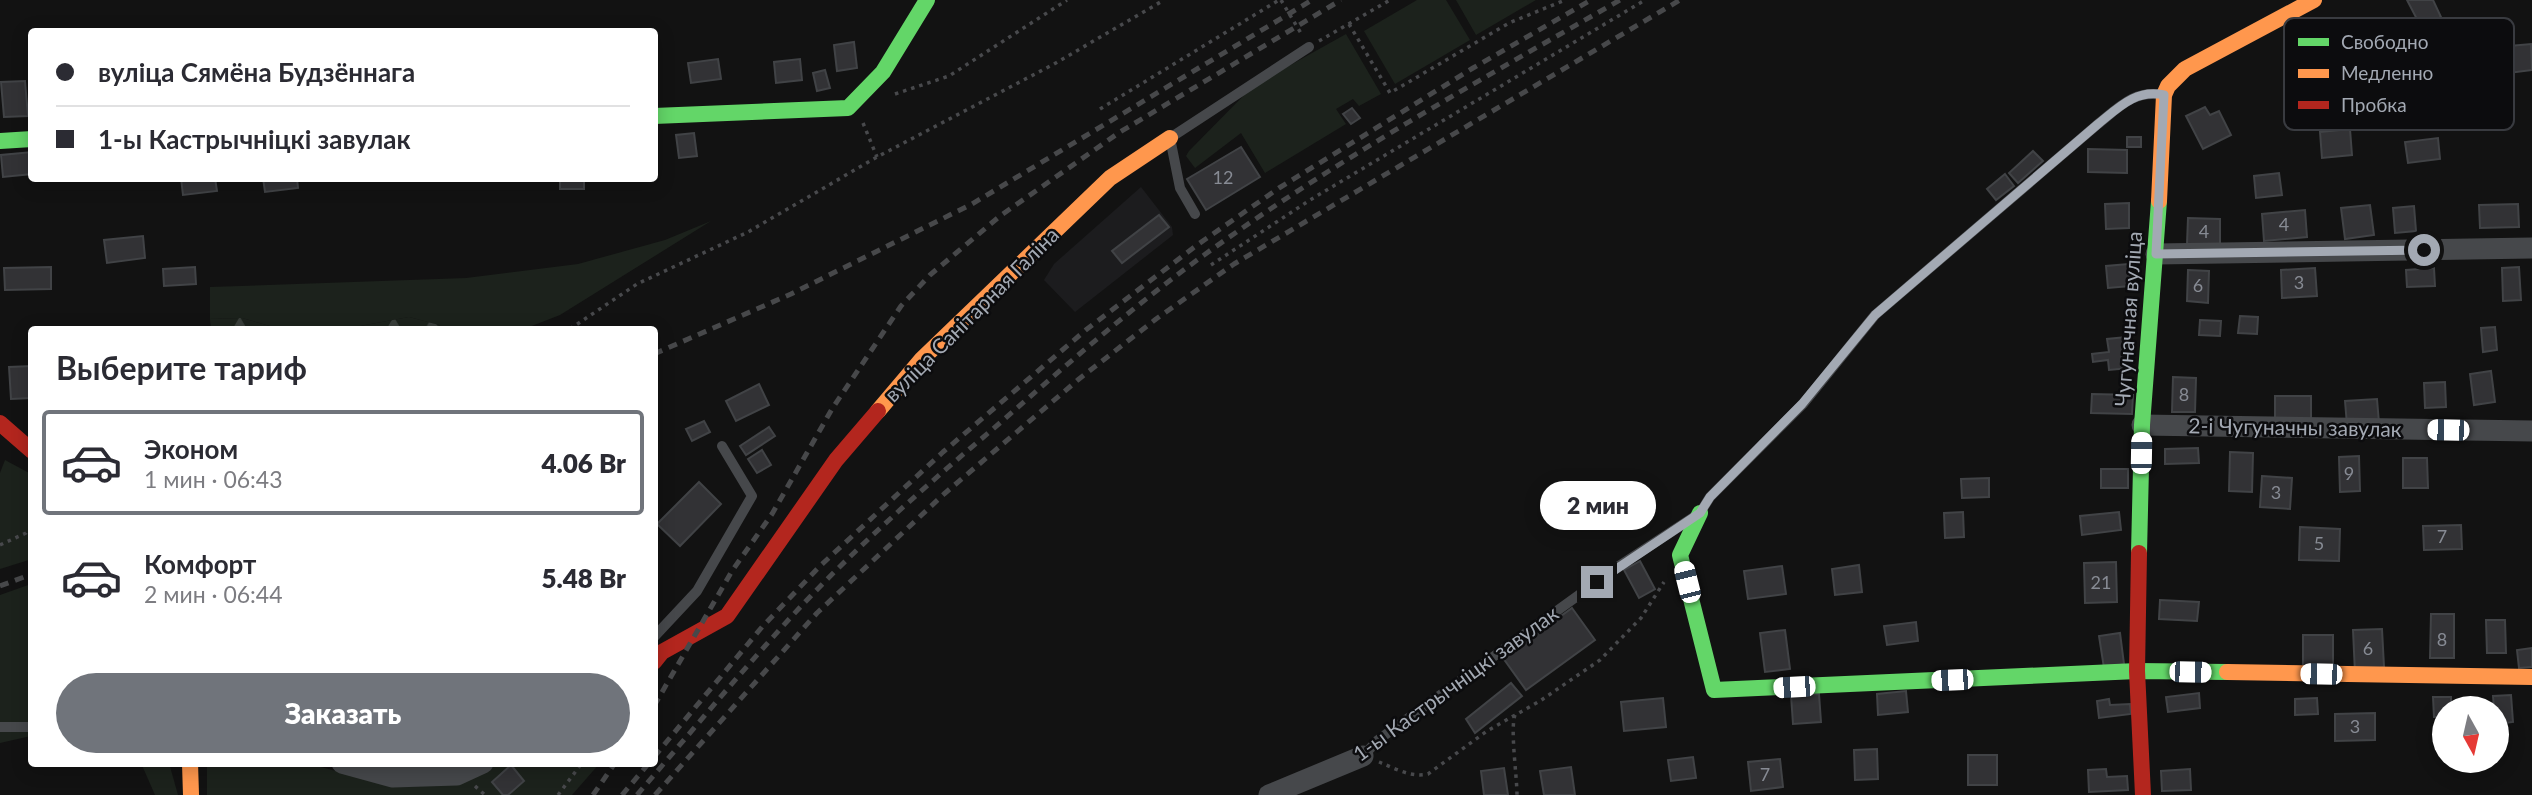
<!DOCTYPE html>
<html lang="ru">
<head>
<meta charset="utf-8">
<style>
	:root { --surface:#fff; --page:#f2f2f3; --text:#2b2b33; --muted:#7c7c81; --line:#e1e1e2; --accent:#70747b }
	body { margin:0; font-family:Lato,sans-serif; background:var(--page); color:var(--text); height:100vh; display:flex; flex-direction:column; font-size:26px; white-space:nowrap }
	* { box-sizing:border-box; margin:0 }
	p { font-size:23px; color:var(--muted) }
	.icon { flex:none; width:38px; height:38px; fill:none; stroke:currentColor; stroke-width:2; stroke-linecap:round; stroke-linejoin:round }
	.map { position:relative; flex:1; overflow:hidden }
	.panel { position:absolute; left:28px; top:326px; width:630px; height:441px; display:flex; flex-direction:column; background:var(--surface); border-radius:7px; box-shadow:0 4px 18px #0003 }
	.panel>* { flex:none }
	.top-card { position:absolute; left:28px; top:28px; width:630px; height:154px; border-radius:7px; box-shadow:0 4px 18px #0003; display:grid; align-content:center; height:154px; padding:0 28px; background:var(--surface) }
	.needle { width:46px; rotate:172deg }
	.controls { position:absolute; left:2432px; top:696px; display:grid; gap:14px }
	.controls a { display:grid; place-items:center; width:77px; height:77px; border-radius:50%; background:var(--surface); box-shadow:0 4px 18px #0003; font-size:35px }
	.end { position:absolute; width:32px; height:32px; margin:-16px; border:9px solid #a3a9b3; background:#111; box-shadow:0 0 0 4px #111 }
	.from { border-radius:50% }
	.bubble { position:absolute; height:49px; border-radius:24px; background:var(--surface); box-shadow:0 4px 18px #0003; font-size:23px; font-weight:800; line-height:49px; text-align:center }
	.car { position:absolute; width:21px; height:42px; margin:-21px -10px; border-radius:9px; box-shadow:0 0 5px 2px #0007; background:linear-gradient(#fff 24%,#345 0 40%,#fff 0 76%,#345 0 86%,#fff 0) }
	.top-card b { display:flex; align-items:center; gap:24px; height:66px; font-size:26px }
	.top-card b+b { border-top:2px solid var(--line) }
	.top-card i { width:18px; height:18px; background:var(--text) }
	ul { padding:0; list-style:none }
	li { display:flex; align-items:center; gap:21px; height:105px; margin:0 14px 10px; padding:0 14px; border:4px solid transparent; border-radius:7px }
	li div { flex:1 }
	li b { display:block; font-size:26px }
	li em { font-style:normal; font-weight:800 }
	li.current { border-color:var(--accent) }
	li>.icon { width:63px; height:63px; stroke-width:1.5 }
	h2 { padding:0 28px; font-size:32px; line-height:84px }
	.button { display:flex; gap:14px; margin-top:auto; padding:14px 28px }
	.button a { flex:1; height:80px; border-radius:42px; background:var(--accent); color:#fff; font-size:28px; font-weight:800; line-height:80px; text-align:center }
	.map>svg:first-child { display:block }
	.built { fill:#1c1c1e }
	.green { fill:#1c221c }
	.forest { fill:url(#forest-firs) }
	.building { fill:#323235; stroke:#414346; stroke-width:2 }
	.lines { fill:none; stroke-linecap:round; stroke-linejoin:round }
	.path { stroke:#48494c; stroke-width:3.5; stroke-dasharray:3.5 5; stroke-linecap:butt }
	.lane { stroke:#46484b; stroke-width:10 }
	.street { stroke:#46484b; stroke-width:21 }
	.fast { stroke:#63d668; stroke-width:16 }
	.slow { stroke:#ff974d; stroke-width:16 }
	.jam { stroke:#b3261e; stroke-width:16 }
	.rail { stroke:#47484a; stroke-width:5; stroke-dasharray:9 7; stroke-linecap:butt }
	.route { stroke:#a3a9b3; stroke-width:9 }
	.labels { text-anchor:middle; stroke-width:5; stroke-linejoin:round; paint-order:stroke }
	.number-label { font-size:18px; fill:#878b94 }
	.street-label { font-size:21px; fill:#a3a9b3; stroke:#0c0c0e }
	.key { fill:#0c0c0e; stroke:#393b40; stroke-width:2 }
	.key-label { font-size:19px; fill:#a3a9b3 }
</style>
</head>
<body>
<div class="map">
<svg width="2532" height="795" viewBox="0 0 2532 795">
	<defs>
		<pattern id="forest-firs" width="22" height="20" patternUnits="userSpaceOnUse" patternTransform="scale(1.75)"><rect width="22" height="20" fill="#1c221c"/><path d="M5 1l3.5 6h-7zM16 11l3.5 6h-7z" fill="#3a3f3b"/></pattern>
	</defs>
	<rect width="100%" height="100%" fill="#121212"/>
	<path class="built" d="M1141,187L1172,227L1173,235L1075,312L1044,280L1054,264Z"/>
	<g class="green">
		<path d="M1417,0H1446L1470,40L1395,84L1364,31Z"/>
		<path d="M1456,0H1536L1476,35Z"/>
		<path d="M1346,34L1381,94L1359,106L1353,99L1336,109L1346,124L1265,173L1241,133L1195,168L1186,156L1189,151L1253,86Z"/>
		<path d="M711,221L560,315L524,329H441L439,325L409,317L344,329H280L242,318L210,319V287L466,278L578,264L665,240Z"/>
		<path d="M5,460L31,474L32,559L0,569V473Z"/>
		<path d="M31,584V736L0,743V595Z"/>
		<path d="M141,763H169L178,795H155Z"/>
		<path d="M207,763H306L392,786L453,782L497,763H600L572,795H207Z"/>
	</g>
	<g class="forest">
		<path d="M409,317L439,325L441,329H344Z"/>
		<path d="M242,318L280,329H211L210,319Z"/>
	</g>
	<g class="building">
		<path d="M2407,0H2433L2441,17L2421,27Z"/>
		<path d="M854,42L857,68L837,71L834,45Z"/>
		<path d="M2531,44L2532,70L2501,74L2498,47Z"/>
		<path d="M718,59L721,79L691,83L688,63Z"/>
		<path d="M800,59L802,80L776,83L774,62Z"/>
		<path d="M825,70L830,88L817,91L813,73Z"/>
		<path d="M25,81L28,116L4,117L1,82Z"/>
		<path d="M2205,107L2210,115L2219,111L2231,135L2203,149L2186,116Z"/>
		<path d="M1352,108L1360,118L1351,124L1343,114Z"/>
		<path d="M2350,129L2352,155L2322,158L2320,132Z"/>
		<path d="M694,133L697,156L679,158L676,135Z"/>
		<rect x="2127" y="137" width="14" height="10"/>
		<path d="M2438,138L2440,159L2408,163L2405,142Z"/>
		<path d="M1241,147L1260,177L1206,210L1187,179Z"/>
		<path d="M2088,149L2127,150V173L2088,172Z"/>
		<path d="M2033,151L2043,161L2018,183L2009,173Z"/>
		<path d="M32,152V174L3,177L1,155Z"/>
		<path d="M2279,173L2282,195L2256,198L2254,176Z"/>
		<path d="M2005,174L2014,186L1996,200L1987,189Z"/>
		<path d="M181,178H215L217,191L183,195Z"/>
		<path d="M263,178H297L298,188L265,192Z"/>
		<rect x="560" y="178" width="24" height="11"/>
		<path d="M2129,203V228L2106,229L2105,204Z"/>
		<path d="M2518,204L2519,227L2480,228L2479,205Z"/>
		<path d="M2370,205L2374,235L2345,239L2341,208Z"/>
		<path d="M2414,206L2416,231L2395,233L2393,208Z"/>
		<path d="M2305,210L2307,237L2264,241L2262,214Z"/>
		<path d="M1159,215L1169,227L1122,263L1112,251Z"/>
		<path d="M2188,218L2220,219V245L2187,244Z"/>
		<path d="M143,236L145,258L107,263L104,240Z"/>
		<path d="M2128,264L2130,286L2108,288L2106,266Z"/>
		<path d="M51,267V289L5,290L4,268Z"/>
		<path d="M195,267L196,284L164,286L163,269Z"/>
		<path d="M2519,267L2521,300L2503,301L2502,268Z"/>
		<path d="M2315,268L2317,296L2282,298L2281,270Z"/>
		<path d="M2434,268L2435,286L2407,287L2406,270Z"/>
		<path d="M2188,270L2209,271L2208,303L2187,301Z"/>
		<path d="M2240,316L2258,317L2257,334L2238,333Z"/>
		<path d="M2200,320L2221,321L2220,336L2199,335Z"/>
		<path d="M2495,327L2497,350L2483,352L2481,328Z"/>
		<path d="M2126,337L2129,368L2109,370L2108,360L2093,362L2092,354L2109,352L2107,339Z"/>
		<path d="M32,366V398L11,399L9,367Z"/>
		<path d="M2491,371L2495,402L2474,405L2470,374Z"/>
		<path d="M2173,377L2196,378L2195,412H2172Z"/>
		<path d="M2445,382L2446,407L2425,408L2424,383Z"/>
		<path d="M759,384L769,405L736,421L726,401Z"/>
		<path d="M2092,394L2133,395L2132,414L2091,413Z"/>
		<path d="M2275,396H2311V422L2275,421Z"/>
		<path d="M2377,399L2379,423L2347,425L2345,401Z"/>
		<path d="M704,421L710,432L692,441L686,429Z"/>
		<path d="M769,427L775,436L746,455L740,446Z"/>
		<path d="M2198,448L2199,463L2165,464V449Z"/>
		<path d="M762,450L771,465L757,473L748,459Z"/>
		<path d="M2230,452L2253,453L2252,492L2229,491Z"/>
		<path d="M2359,456L2360,491L2340,492L2339,457Z"/>
		<path d="M2403,458H2427L2428,488H2403Z"/>
		<rect x="2101" y="469" width="27" height="19"/>
		<path d="M2262,476L2292,478L2290,509L2260,507Z"/>
		<path d="M1989,478V497L1962,498L1961,479Z"/>
		<path d="M699,482L721,504L680,546L657,524Z"/>
		<path d="M1963,512L1964,537L1945,538L1944,513Z"/>
		<path d="M2119,512L2121,530L2082,535L2080,516Z"/>
		<path d="M2461,525L2462,549L2424,550L2423,526Z"/>
		<path d="M2300,527L2340,529L2339,561L2299,560Z"/>
		<path d="M1640,561L1655,589L1639,598L1624,570Z"/>
		<path d="M2116,562L2117,602L2085,603L2084,563Z"/>
		<path d="M1859,565L1862,592L1835,595L1832,569Z"/>
		<path d="M1782,566L1786,594L1748,599L1744,571Z"/>
		<path d="M2160,600L2199,602L2197,621L2159,619Z"/>
		<path d="M1572,608L1595,640L1526,690L1503,658Z"/>
		<path d="M2431,614H2454V658H2430Z"/>
		<path d="M2486,620H2505L2506,653H2487Z"/>
		<path d="M1916,622L1918,641L1887,645L1884,626Z"/>
		<path d="M2382,629L2384,667L2355,673L2353,630Z"/>
		<path d="M1785,630L1790,669L1765,672L1760,633Z"/>
		<path d="M2120,633L2124,664L2104,668L2099,636Z"/>
		<rect x="2303" y="635" width="30" height="32"/>
		<path d="M2532,648V667L2519,668L2517,650Z"/>
		<path d="M1511,683L1522,696L1475,733L1466,719Z"/>
		<path d="M1906,691L1908,712L1878,715L1877,694Z"/>
		<path d="M2199,693L2200,708L2168,712L2166,697Z"/>
		<path d="M1819,694L1821,722L1793,724L1791,695Z"/>
		<path d="M2511,695L2513,722L2497,724V709H2494L2493,696Z"/>
		<path d="M2433,697H2451V709H2445V717H2434Z"/>
		<path d="M1663,698L1666,727L1624,731L1621,702Z"/>
		<path d="M2317,698L2318,714L2295,715V699Z"/>
		<path d="M2109,699L2110,705L2130,704L2131,714L2099,718L2097,701Z"/>
		<path d="M2375,713V740L2335,741V714Z"/>
		<path d="M1877,749L1878,779L1855,780L1854,750Z"/>
		<rect x="1968" y="755" width="29" height="30"/>
		<path d="M1693,757L1696,778L1671,781L1668,760Z"/>
		<path d="M1780,759L1783,787L1751,791L1748,762Z"/>
		<path d="M511,765L524,781L508,795H503L492,782Z"/>
		<path d="M1571,767L1575,795H1544L1540,771Z"/>
		<path d="M1504,768L1508,795H1484L1481,771Z"/>
		<path d="M2106,769L2107,777L2127,776L2128,790L2089,792L2088,770Z"/>
		<path d="M2190,769L2191,790L2162,791L2161,771Z"/>
	</g>
	<g class="lines">
		<g class="path">
			<path d="M1281,0L1302,35"/>
			<path d="M1349,24L1390,93L1509,23L1565,0"/>
			<path d="M1319,41L1390,0"/>
			<path d="M895,94L949,76L1067,0"/>
			<path d="M1100,109L1279,0"/>
			<path d="M863,123L877,157"/>
			<path d="M1211,265L1310,200L1645,0"/>
			<path d="M570,329L637,284L748,232L877,157L1054,64L1164,0"/>
			<path d="M0,545L26,533L32,525"/>
			<path d="M1515,715C1510,729 1517,776 1517,795"/>
			<path d="M1379,762C1394,768 1411,778 1428,774L1487,731L1540,701L1600,660L1641,618L1664,582"/>
			<path d="M475,786L485,795"/>
			<path d="M558,795L582,763"/>
		</g>
		<g class="lane">
			<path d="M1195,214L1180,188L1170,138L1309,47"/>
			<path d="M654,637L697,591L752,496L722,446"/>
			<path d="M0,727H32"/>
			<path d="M1363,756L1378,740L1619,566L1700,513L1710,497L1803,404L1875,315L2098,124C2118,108 2135,89 2162,95"/>
		</g>
		<g class="street">
			<path d="M2156,254L2532,248"/>
			<path d="M2142,425L2532,431"/>
			<path d="M342,763L393,777L457,775L483,763"/>
			<path d="M1269,795L1363,756"/>
		</g>
		<g class="fast">
			<path d="M654,116L848,108L883,72L927,0"/>
			<path d="M0,141L32,139"/>
			<path d="M1700,513L1680,555L1714,690L2137,671L2227,672"/>
			<path d="M2139,553L2142,425L2159,201"/>
		</g>
		<g class="slow">
			<path d="M2159,201L2164,95L2168,86L2185,69L2314,0"/>
			<path d="M878,411L922,359L1110,178L1170,138"/>
			<path d="M2227,672L2532,677"/>
			<path d="M190,763L191,795"/>
		</g>
		<g class="jam">
			<path d="M0,423L32,451"/>
			<path d="M2139,553L2137,671L2143,795"/>
			<path d="M654,662L662,652L727,616L836,460L878,411"/>
		</g>
		<g class="rail">
			<path d="M654,354L791,294L972,204L1312,0"/>
			<path d="M0,586L32,574"/>
			<path d="M654,706L732,571L772,514L832,409L901,306L930,275L1000,216L1120,132L1341,0"/>
			<path d="M654,757L762,627L820,566L943,452L1087,329L1197,245L1279,188L1473,68L1591,0"/>
			<path d="M593,795L615,763"/>
			<path d="M622,795L649,763"/>
			<path d="M637,795C692,731 747,664 805,602C864,540 928,484 993,429C1064,367 1134,305 1211,250C1341,157 1482,79 1620,0"/>
			<path d="M655,795L817,613L944,494L1079,379L1156,319L1234,264L1680,0"/>
		</g>
	</g>
	<g class="lines">
		<path class="route" d="M1597,582L1700,513L1710,497L1802,404L1875,315L2098,124C2119,107 2136,89 2164,95L2156,254L2424,250"/>
	</g>
	<g class="labels">
		<g class="number-label">
			<text x="1223" y="184">12</text>
			<text x="2284" y="231">4</text>
			<text x="2204" y="238">4</text>
			<text x="2299" y="289">3</text>
			<text x="2198" y="292">6</text>
			<text x="2184" y="401">8</text>
			<text x="2349" y="480">9</text>
			<text x="2276" y="499">3</text>
			<text x="2442" y="543">7</text>
			<text x="2319" y="550">5</text>
			<text x="2101" y="589">21</text>
			<text x="2442" y="646">8</text>
			<text x="2368" y="655">6</text>
			<text x="2355" y="733">3</text>
			<text x="1765" y="781">7</text>
		</g>
		<g class="street-label">
			<text transform="translate(972 315) rotate(-45)" y="7">вуліца Санітарная Галіна</text>
			<text transform="translate(2129 319) rotate(-86)" y="7">Чугуначная вуліца</text>
			<text transform="translate(2295 428) rotate(1)" y="7">2-і Чугуначны завулак</text>
			<text transform="translate(1456 684) rotate(-36)" y="7">1-ы Кастрычніцкі завулак</text>
		</g>
	</g>
	<rect x="2284" y="18" width="230" height="112" rx="10" class="key"/>
	<rect x="2298" y="38" width="31" height="8" fill="#63d668"/>
	<rect x="2298" y="69" width="31" height="9" fill="#ff974d"/>
	<rect x="2298" y="101" width="31" height="8" fill="#b3261e"/>
	<g class="key-label">
		<text x="2341" y="49">Свободно</text>
		<text x="2341" y="80">Медленно</text>
		<text x="2341" y="112">Пробка</text>
	</g>
</svg>
<div class="controls">
<a><svg class="needle" viewBox="-14 -14 28 28"><path d="M0-13l5 13h-10z" fill="#e53935"/><path d="M0 13l5-13h-10z" fill="#7c7c81"/></svg></a>
</div>
<i class="end from" style="left:2424px;top:250px"></i>
<i class="end" style="left:1597px;top:582px"></i>
<div class="bubble" style="left:1540px;top:481px;width:116px">2 мин</div>
<i class="car" style="left:2448px;top:430px;rotate:271deg"></i>
<i class="car" style="left:2141px;top:453px;rotate:1deg"></i>
<i class="car" style="left:1687px;top:582px;rotate:346deg"></i>
<i class="car" style="left:2190px;top:672px;rotate:91deg"></i>
<i class="car" style="left:2321px;top:674px;rotate:271deg"></i>
<i class="car" style="left:1952px;top:680px;rotate:268deg"></i>
<i class="car" style="left:1794px;top:687px;rotate:267deg"></i>
<div class="top-card">
<b><i class="from"></i>вуліца Сямёна Будзённага</b>
<b><i></i>1-ы Кастрычніцкі завулак</b>
</div>
<section class="panel">
<h2>Выберите тариф</h2>
<ul>
<li class="current"><svg class="icon" aria-label="car" viewBox="0 0 24 24"><path d="M5 17H2v-5l4-1 3-4h7l3 4 3 1v5h-3M9 17h6M6 11h13"/><circle cx="7" cy="17" r="2"/><circle cx="17" cy="17" r="2"/></svg><div><b>Эконом</b><p>1 мин · 06:43</p></div><em>4.06 Br</em></li>
<li><svg class="icon" aria-label="car" viewBox="0 0 24 24"><path d="M5 17H2v-5l4-1 3-4h7l3 4 3 1v5h-3M9 17h6M6 11h13"/><circle cx="7" cy="17" r="2"/><circle cx="17" cy="17" r="2"/></svg><div><b>Комфорт</b><p>2 мин · 06:44</p></div><em>5.48 Br</em></li>
</ul>
<div class="button"><a>Заказать</a></div>
</section>
</div>
</body>
</html>
